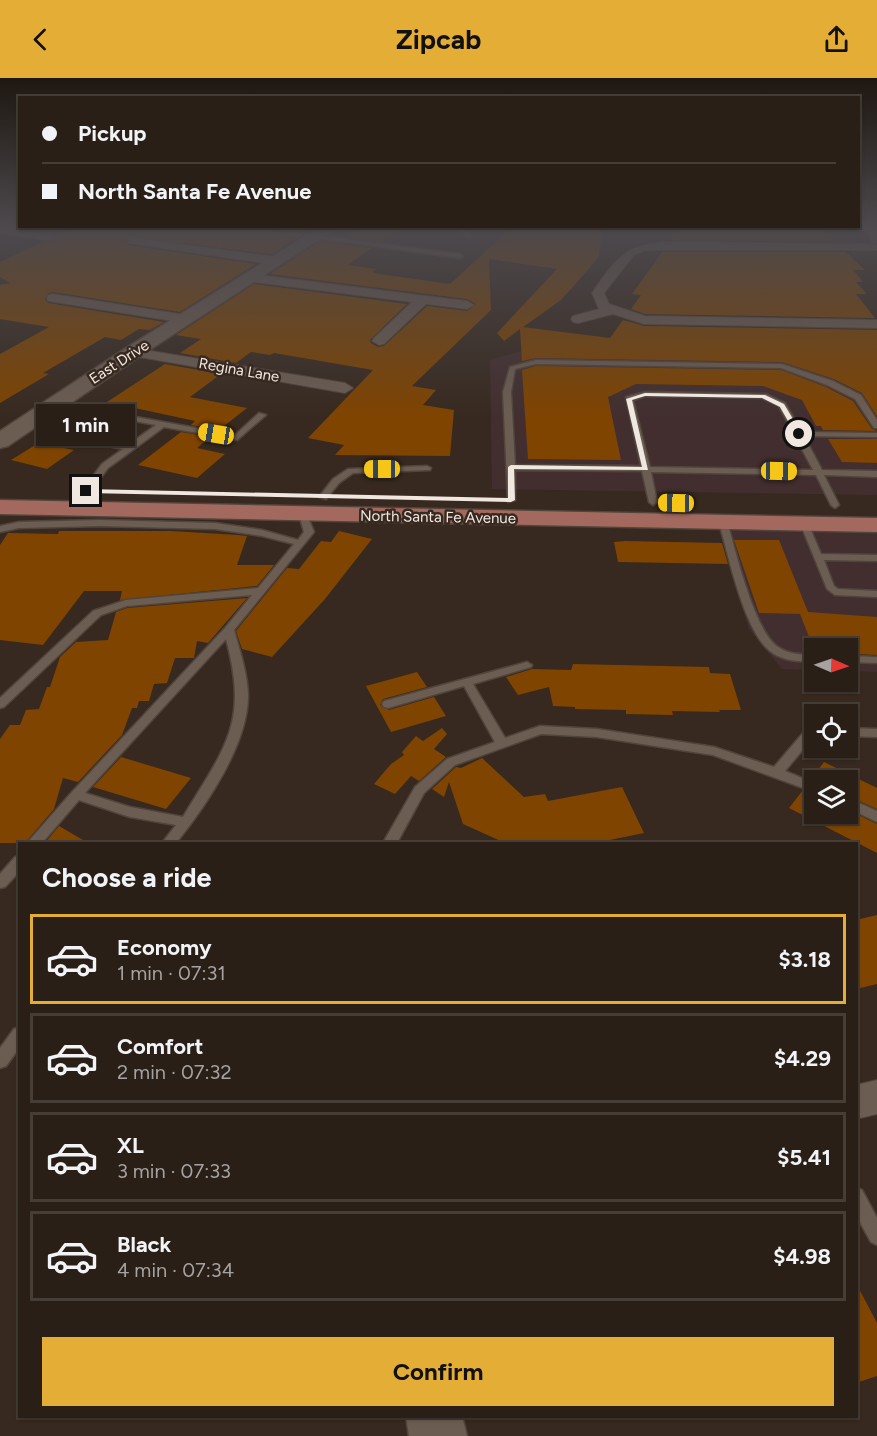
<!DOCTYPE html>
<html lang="en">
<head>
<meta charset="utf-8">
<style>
	:root { --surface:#291f17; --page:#312720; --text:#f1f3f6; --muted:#a5a2a1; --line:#453d36; --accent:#e4ad35 }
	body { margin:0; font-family:Figtree,sans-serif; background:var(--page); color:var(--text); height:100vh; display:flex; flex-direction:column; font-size:22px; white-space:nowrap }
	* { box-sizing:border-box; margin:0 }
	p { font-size:20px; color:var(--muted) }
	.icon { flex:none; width:33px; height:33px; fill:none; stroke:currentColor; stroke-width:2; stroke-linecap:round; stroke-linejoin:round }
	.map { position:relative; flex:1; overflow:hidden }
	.panel { position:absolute; left:18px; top:764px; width:840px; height:576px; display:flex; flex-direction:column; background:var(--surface); border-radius:0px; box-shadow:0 2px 4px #0004,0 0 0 2px var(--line) }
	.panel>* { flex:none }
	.hud { position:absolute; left:18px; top:18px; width:842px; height:132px; border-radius:0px; box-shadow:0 2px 4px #0004,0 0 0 2px var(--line); display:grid; align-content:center; height:132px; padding:0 24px; background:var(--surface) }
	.needle { width:39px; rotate:92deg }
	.buttons { position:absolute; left:804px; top:560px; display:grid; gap:12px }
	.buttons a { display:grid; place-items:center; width:54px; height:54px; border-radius:0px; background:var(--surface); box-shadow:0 2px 4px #0004,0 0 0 2px var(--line); font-size:30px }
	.end { position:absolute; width:27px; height:27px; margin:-14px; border:8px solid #f0e7e0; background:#111; box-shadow:0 0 0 3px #111 }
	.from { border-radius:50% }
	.bubble { position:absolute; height:42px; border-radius:0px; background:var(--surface); box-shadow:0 2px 4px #0004,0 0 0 2px var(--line); font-size:20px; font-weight:700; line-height:42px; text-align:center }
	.car { position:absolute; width:18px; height:36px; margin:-18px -9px; border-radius:8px; box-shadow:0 0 4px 2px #0007; background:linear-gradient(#f5c518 24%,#345 0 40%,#f5c518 0 76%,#345 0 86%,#f5c518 0) }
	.hud b { display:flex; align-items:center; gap:21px; height:57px; font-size:22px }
	.hud b+b { border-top:2px solid var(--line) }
	.hud i { width:15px; height:15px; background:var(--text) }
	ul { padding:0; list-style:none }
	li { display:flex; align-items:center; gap:18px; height:90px; margin:0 12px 9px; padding:0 12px; border:3px solid var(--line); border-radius:0px }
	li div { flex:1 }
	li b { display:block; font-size:22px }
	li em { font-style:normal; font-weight:700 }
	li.on { border-color:var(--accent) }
	li>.icon { width:54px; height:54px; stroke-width:1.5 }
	h2 { padding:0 24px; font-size:27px; line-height:72px }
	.action { display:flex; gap:12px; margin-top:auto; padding:12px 24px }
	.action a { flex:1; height:69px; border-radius:0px; background:var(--accent); color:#111; font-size:24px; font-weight:700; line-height:69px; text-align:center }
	header { display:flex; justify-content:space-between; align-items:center; height:78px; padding:0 24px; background:var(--accent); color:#111; font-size:27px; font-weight:700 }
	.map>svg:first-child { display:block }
	.commercial { fill:#422e2f }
	.building { fill:#7f4400 }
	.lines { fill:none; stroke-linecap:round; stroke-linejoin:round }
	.lane-casing { stroke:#50453c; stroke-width:3 }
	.street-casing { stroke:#50453c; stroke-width:2 }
	.secondary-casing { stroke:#50453c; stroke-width:3 }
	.primary-casing { stroke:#50453c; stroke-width:3 }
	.lane { fill:#6c5d52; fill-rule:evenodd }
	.street { fill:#6c5d52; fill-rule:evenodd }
	.secondary { fill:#6c5d52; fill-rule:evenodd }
	.primary { fill:#a4695e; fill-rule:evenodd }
	.route { fill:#f0e7e0 }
	.labels { text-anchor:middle; stroke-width:5; stroke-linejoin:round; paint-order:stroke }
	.far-street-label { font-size:15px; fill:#f0e7e0; stroke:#37291f }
</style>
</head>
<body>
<header><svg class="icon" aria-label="back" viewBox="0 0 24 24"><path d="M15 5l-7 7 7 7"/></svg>Zipcab<svg class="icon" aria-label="share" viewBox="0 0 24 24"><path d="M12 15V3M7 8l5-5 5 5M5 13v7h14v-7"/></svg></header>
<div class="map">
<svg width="877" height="1358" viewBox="0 0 877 1358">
	<rect width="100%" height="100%" fill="#37291f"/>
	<g class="commercial">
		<path d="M525,272L789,278L854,299L877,332V417L492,411L490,282Z"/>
		<path d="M719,452L877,455V594L848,593V570H814V592L782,591L749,551Z"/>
	</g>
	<g class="building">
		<path d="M76,149H242L302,157L272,176L127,159L126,165L128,167L256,186L180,234L53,214L48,215L45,221L48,225L164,244L150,252L139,251L121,262L105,259L43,295L49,296L0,325V276L49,249L0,241V207L10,205L0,199V184L45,163L52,164L56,159Z"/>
		<path d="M362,149H402L382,164L347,159Z"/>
		<path d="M512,149H582L602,154L599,178L593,186L561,222L523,249L610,260L623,242L644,248L877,252V338L862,315L834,301L782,284L536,280L522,283L520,251L504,263L497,255L557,191L489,181L491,232L412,308L436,312L423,327L454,332L450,378L335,377L344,367L308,360L373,292L274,275L270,277L251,274L236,285L180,275L201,261L176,257L254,206L407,226L370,262L371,265L378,269L384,268L427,228L467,233L476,226L467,221L270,196L320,163L372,170L348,187L376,191L372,194L380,196L450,206Z"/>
		<path d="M705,149H819L834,163L671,162L680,151Z"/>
		<path d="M662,174H846L865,192H853L863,204H856L867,216H856L875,240L645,236L631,231L641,217L632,216Z"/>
		<path d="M165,286L221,296L190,319L247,330L219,352L191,347L195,343L107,324Z"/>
		<path d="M536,288L781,292L826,309L853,323L872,351L877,353L823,352L821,348H816L802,322L763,308L636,306L608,319L621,382L528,381L522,292Z"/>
		<path d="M181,354L210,359L197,370L225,376L197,400L138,387Z"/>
		<path d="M828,361H877V385L842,384Z"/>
		<path d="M37,366H42L74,372L47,391L11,382Z"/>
		<path d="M59,453H171L238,457L247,458L237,487H274L257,508L120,522L122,513H84L43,567L0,562V467L8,455L58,456Z"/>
		<path d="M339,453L372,461L325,521L272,579L242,571L236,553L287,490L299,491L321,463L331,464Z"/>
		<path d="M734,462H779L808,534L877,539V577L859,576L856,570L813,569L800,536L759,535Z"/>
		<path d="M625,463L722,465L728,486L618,484L614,464Z"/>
		<path d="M247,520L208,565L197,563L194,580H175L167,605L154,606L149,623H139L137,630H132L122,657L78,704L63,700L54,731L25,765H0V661L10,647H20L26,632L39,631L47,609H50L60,579L76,564L108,562L116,534L127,530Z"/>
		<path d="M573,586L709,589L710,595L730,596L741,632H719L720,634L672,633L673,637L626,636V632L575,631V629L553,628L549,609L518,617L506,599L532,591L571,592Z"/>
		<path d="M417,594L427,609L383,621L380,627L389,632L434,619L446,638L391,654L366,608Z"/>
		<path d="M442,650L447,656L434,671L446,679L419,703L411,698L395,716L374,706L391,686L404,677L402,674L416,658L423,663Z"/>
		<path d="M121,679L191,700L166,731L93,709Z"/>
		<path d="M482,680L524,719L545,716L548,723L622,709L644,755L595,765H505L463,746L449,704L444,719L432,711L456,689L461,690Z"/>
		<path d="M824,684L877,710V731L848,718V702L811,701Z"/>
		<path d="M803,712L814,716V735H848V732L877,746V775L789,730Z"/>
		<path d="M59,748L88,765H45Z"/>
		<path d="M877,837V906L856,911V842Z"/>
		<path d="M856,1205L877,1245V1298L856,1305Z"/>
	</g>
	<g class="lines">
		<g class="lane-casing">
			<g id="lane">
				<path d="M456,149H461L472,159L467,160Z"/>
				<path d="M0,151L51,158L54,160L51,162L0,155Z"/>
				<path d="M315,157L460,176L463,178L460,180L313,160Z"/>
				<path d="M536,282L782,286L833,303L861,317L877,342V350H874L855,321L827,307L781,290L536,286L515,291L511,314L515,387L641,388L626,319L645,314L766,316L785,325L802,354L877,355V359L804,358L822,392L877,393V399L824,397L839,427L835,430L831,427L816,397L651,394L657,424L653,427L649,424L642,393L515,392V422L508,424L503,314L510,289ZM646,318L762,320L779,328L813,392L650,389L633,322Z"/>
				<path d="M53,324L235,357L259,335L266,337L237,362L164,349L108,390L89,415L86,416L82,413L102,386L123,371L58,358V354L89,334L53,328ZM97,336L156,347L128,367L68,355Z"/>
				<path d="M427,388L431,390L430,392L353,395L339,405L326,421L319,419L333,401L348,391Z"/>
				<path d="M303,434L307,437L314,454L234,552C240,573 247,594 248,616C249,665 206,728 176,765H162L176,747L130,739L79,722L42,765H27L72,714L225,550L252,517L127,528L101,537L4,629L0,630V620L93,533L126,522L258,510L294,466L262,458L215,451L100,448L19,450L0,454V448L19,444L100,442L215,445L262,452L298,462L304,454L299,437ZM226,561C249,646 225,669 183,739L130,729L85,715Z"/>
				<path d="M723,441L727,444C736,473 754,553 778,569C789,577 802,576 814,577V583C799,584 782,583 770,573C744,553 728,476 719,444Z"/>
				<path d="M804,442L808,445L821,476L877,477V483L824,482L834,508L838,511L877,513V519L835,517L827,511L800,445Z"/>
				<path d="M848,578L877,579V585L848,584Z"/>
				<path d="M527,584L532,587L531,589L473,606L505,660L540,648L597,651L714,669L774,689L803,655L814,653V661L811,662L785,693L814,705V714L713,677L597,659L541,656L455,687L424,715L397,765H383L415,709L447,681L495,664L464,608L388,630L384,629L382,626L384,623Z"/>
				<path d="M848,650L877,651V659L848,658Z"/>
				<path d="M848,720L877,733V744L848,730Z"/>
				<path d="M20,778V793L5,809L0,810V796L15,779Z"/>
				<path d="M20,949V969L6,988L0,990V970L14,951Z"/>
				<path d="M856,1109L862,1112L877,1140V1167L871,1164L856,1137Z"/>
			</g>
		</g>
		<g class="street-casing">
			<g id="street">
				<path d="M305,149H331L334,152L328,155Z"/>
				<path d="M132,160L277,179L283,183L277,187L128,165V161Z"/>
				<path d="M662,164L877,166V172H645L634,177L604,215L609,226L645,238L877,242V250L644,246L613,236L578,245L573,244L571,241L573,238L599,231L592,215C614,184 622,168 662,164Z"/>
				<path d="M251,196L467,223L474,227L467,231L426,226L384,266L379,267L372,263L374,260L412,224L247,203L245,200L247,197Z"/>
				<path d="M53,216L186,237L193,241L186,245L48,223L47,220L48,217Z"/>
				<path d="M133,270L345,305L353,310L345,315L128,277L126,274Z"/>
				<path d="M877,1002V1036L856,1041V1007Z"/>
			</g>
		</g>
		<g class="secondary-casing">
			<g id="secondary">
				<path d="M320,149H338L140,278L8,368L0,370V353L126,270Z"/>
				<path d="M865,149H877V165L872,164Z"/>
				<path d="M406,1338H462L467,1358H409Z"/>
			</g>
		</g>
		<g class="primary-casing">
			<path id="primary" d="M0,422L877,440V454L0,436Z"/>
		</g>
		<use href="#lane" class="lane"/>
		<use href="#street" class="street"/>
		<use href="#secondary" class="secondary"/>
		<use href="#primary" class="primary"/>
	</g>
	<linearGradient id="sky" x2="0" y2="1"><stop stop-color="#1e1711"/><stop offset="0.44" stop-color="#4d494d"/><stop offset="1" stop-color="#4d494d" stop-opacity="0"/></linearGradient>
	<rect width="877" height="340" fill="url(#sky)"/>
	<path class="route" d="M645,315L765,317L784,326L802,356L796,357L780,329L762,320L645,318L632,322L648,392L514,391L515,422L511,424L86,415L83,413L86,411L508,420V389L511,387L642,389L626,321Z"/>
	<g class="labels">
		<g class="far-street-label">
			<text transform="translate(119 284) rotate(-33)" y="5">East Drive</text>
			<text transform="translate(239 292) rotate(10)" y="5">Regina Lane</text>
			<text transform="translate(438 439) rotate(1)" y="5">North Santa Fe Avenue</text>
		</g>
	</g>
</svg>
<div class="buttons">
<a><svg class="needle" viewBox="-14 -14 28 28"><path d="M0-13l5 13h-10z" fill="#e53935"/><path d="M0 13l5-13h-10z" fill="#a5a2a1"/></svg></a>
<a><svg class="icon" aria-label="locate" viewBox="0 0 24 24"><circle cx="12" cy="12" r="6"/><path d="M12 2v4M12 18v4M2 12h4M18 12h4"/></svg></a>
<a><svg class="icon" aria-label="layers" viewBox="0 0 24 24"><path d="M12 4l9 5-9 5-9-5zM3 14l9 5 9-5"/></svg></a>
</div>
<i class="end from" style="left:799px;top:356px"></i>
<i class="end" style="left:86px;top:413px"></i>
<div class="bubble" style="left:36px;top:326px;width:99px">1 min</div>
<i class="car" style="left:216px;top:356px;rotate:280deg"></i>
<i class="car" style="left:382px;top:391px;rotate:270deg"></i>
<i class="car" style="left:779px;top:393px;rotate:91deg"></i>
<i class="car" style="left:676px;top:425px;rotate:271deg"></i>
<div class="hud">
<b><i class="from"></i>Pickup</b>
<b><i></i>North Santa Fe Avenue</b>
</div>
<section class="panel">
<h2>Choose a ride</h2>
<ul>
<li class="on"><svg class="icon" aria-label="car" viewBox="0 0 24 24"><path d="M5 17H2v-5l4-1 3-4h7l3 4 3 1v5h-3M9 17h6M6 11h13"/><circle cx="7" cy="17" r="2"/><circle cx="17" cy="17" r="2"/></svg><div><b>Economy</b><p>1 min · 07:31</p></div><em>$3.18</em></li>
<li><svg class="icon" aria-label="car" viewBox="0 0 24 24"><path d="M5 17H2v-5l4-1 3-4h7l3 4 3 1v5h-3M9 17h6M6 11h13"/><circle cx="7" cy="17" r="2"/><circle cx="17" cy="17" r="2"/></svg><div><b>Comfort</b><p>2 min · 07:32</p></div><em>$4.29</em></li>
<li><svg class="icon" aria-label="car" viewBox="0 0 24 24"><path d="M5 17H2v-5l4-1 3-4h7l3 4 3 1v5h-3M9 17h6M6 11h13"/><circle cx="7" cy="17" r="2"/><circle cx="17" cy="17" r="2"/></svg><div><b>XL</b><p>3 min · 07:33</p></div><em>$5.41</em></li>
<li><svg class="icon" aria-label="car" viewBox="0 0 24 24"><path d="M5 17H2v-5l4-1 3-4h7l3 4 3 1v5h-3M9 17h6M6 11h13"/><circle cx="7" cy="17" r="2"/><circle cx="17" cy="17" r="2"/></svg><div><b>Black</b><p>4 min · 07:34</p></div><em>$4.98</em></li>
</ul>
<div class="action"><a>Confirm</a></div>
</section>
</div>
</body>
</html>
